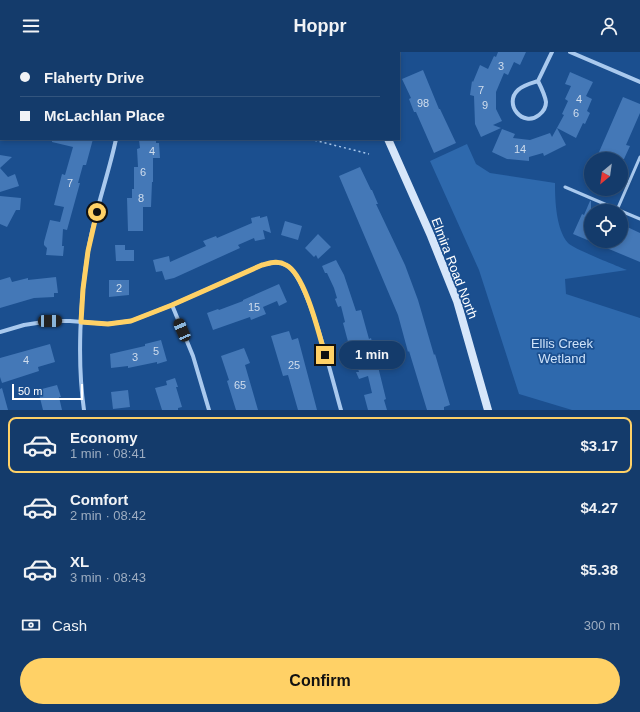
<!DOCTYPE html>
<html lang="en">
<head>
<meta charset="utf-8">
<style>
	:root { --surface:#143b6b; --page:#214673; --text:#f1f3f6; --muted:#9dadc1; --line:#33557e; --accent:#ffd166 }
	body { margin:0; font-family:Arial,sans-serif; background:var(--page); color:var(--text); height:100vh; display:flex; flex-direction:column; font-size:15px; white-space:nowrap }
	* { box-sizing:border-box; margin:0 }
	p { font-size:13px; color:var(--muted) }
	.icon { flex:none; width:22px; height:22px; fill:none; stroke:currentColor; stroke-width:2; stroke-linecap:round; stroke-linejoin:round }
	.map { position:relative; height:358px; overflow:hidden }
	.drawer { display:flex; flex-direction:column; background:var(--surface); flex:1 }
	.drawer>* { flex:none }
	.banner { position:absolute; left:0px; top:0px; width:400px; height:88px; box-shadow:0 2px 6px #0003,0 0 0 1px var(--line); display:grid; align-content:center; height:88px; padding:0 20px; background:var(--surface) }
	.needle { width:26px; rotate:209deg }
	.tools { position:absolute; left:584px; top:100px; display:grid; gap:8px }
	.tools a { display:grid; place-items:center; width:44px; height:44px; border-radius:50%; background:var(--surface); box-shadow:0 2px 6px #0003,0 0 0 1px var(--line); font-size:20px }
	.scale { position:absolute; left:12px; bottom:10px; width:71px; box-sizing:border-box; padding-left:4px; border:2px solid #fff; border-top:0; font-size:11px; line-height:14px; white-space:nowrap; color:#fff; -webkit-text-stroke:3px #1b4f8f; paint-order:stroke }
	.end { position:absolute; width:18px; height:18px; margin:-9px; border:5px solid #ffd166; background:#111; box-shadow:0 0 0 2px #111 }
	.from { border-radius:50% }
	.bubble { position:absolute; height:28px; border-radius:14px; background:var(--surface); box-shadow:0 2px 6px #0003,0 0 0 1px var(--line); font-size:13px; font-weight:600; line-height:28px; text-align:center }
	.car { position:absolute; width:12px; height:24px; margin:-12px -6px; border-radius:5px; box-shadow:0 0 3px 1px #0007; background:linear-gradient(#222 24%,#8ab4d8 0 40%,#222 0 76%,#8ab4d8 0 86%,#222 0) }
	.banner b { display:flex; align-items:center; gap:14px; height:38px; font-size:15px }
	.banner b+b { border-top:1px solid var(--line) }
	.banner i { width:10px; height:10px; background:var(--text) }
	ul { padding:7px 0 0; list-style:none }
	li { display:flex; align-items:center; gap:12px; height:56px; margin:0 8px 6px; padding:0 12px; border:2px solid transparent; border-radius:8px }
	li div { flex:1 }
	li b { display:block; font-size:15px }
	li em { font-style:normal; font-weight:600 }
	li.active { border-color:var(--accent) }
	li>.icon { width:36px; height:36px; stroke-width:1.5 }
	.pay { display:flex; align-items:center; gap:10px; height:44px; padding:0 20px; font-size:15px }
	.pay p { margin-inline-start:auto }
	.primary-button { display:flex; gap:8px; margin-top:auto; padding:8px 20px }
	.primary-button a { flex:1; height:46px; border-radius:24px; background:var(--accent); color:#111; font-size:16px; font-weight:600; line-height:46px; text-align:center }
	header { display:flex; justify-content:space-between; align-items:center; height:52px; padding:0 20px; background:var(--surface); font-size:18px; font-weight:600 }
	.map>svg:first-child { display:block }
	.green { fill:#2e69ad }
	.building { fill:#4478b7 }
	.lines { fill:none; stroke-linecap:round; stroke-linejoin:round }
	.path { stroke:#a9c9ee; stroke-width:1.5; stroke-dasharray:2 3; stroke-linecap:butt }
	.lane { stroke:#a9c9ee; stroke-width:3 }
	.street { stroke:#a9c9ee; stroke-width:4 }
	.secondary { stroke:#d6e6fa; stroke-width:8 }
	.route { stroke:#ffd166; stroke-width:5 }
	.labels { text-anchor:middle; stroke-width:3.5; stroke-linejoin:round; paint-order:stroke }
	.number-label { font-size:11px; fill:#d0dded }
	.street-label { font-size:13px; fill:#fff; stroke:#1b4f8f }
	.park-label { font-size:13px; fill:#cfe3fa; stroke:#1b4f8f }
</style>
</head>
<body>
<header><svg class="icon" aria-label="menu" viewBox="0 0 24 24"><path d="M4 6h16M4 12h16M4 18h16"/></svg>Hoppr<svg class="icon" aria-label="person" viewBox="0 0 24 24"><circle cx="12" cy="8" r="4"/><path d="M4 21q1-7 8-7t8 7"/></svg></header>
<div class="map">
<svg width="640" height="358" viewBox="0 0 640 358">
	<rect width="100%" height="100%" fill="#1b4f8f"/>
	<path class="green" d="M467,92L476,112L490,121L555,131C555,149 556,177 568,191C572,196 617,214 627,218L565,227L566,242L640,266V358H572L519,342L479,218L430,109Z"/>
	<g class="building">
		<path d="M498,0H526L520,13L514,10L508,23L504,21L496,40V57L502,69L493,73L501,76L481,85L475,72L474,44L470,43L472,29L473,30L480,13L488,17L494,4L496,5Z"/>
		<path d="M423,18L439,57H440L456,91L434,101L416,60H414L409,47L411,46L402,27Z"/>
		<path d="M570,20L593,30L586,44L592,47L587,59L590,61L585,72L583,71L576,86L557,76L566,93L544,104L543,101L529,105V109L507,107L492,100L502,77L515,82L513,86L530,88L550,81L552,85L564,63L562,62L568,49L565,47L571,34L565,32Z"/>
		<path d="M623,45L640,52V61L626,93L630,94L624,107H596Z"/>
		<path d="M52,87H93L86,113H83L78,131H80L67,178L63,177L62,194H64L63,204L46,203L47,196L44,193V190L50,168L60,170L64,155L54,153L62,122L65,123L73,95L52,90Z"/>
		<path d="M139,88H156V91H159L160,106H153V130H152L151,155H143V179H128L127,146H132V137H134V115H138L137,97L140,96Z"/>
		<path d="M0,103L12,105L0,116Z"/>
		<path d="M360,115L371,138H372L378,152H376L405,213L418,248L434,303L435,302L450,353L444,355V358H427L409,299L408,300L398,263L339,124Z"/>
		<path d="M0,116L8,125L15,122L19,134L0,140Z"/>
		<path d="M0,144L21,146L20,158H16L7,175L0,172Z"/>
		<path d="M590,149H591V189H621V178L623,173L640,181V210L573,182L582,162L584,163Z"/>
		<path d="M260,164V166L267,164L271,181L263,178L265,187L255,189L254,186L238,193L240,196L174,226L165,228L162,219L156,220L153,208L169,204L170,210L206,194L203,189L216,184L217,186L252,171L251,166Z"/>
		<path d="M285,169L302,174L298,188L281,183Z"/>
		<path d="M318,182L331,195L318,207L316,203L314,205L305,196Z"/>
		<path d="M115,193H125V198H134V209H116Z"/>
		<path d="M336,208L344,223L356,259L361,258L369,287L371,286L386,347L384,348L387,358H368L364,343L372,341L368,324L359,327L356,320H359L352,297H350L343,271L345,270L341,254L338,255L335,247L337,246L334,236L327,221H325L322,214Z"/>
		<path d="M10,225L12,230L28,226V228L56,225L58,241H54V245L34,246L0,256V228Z"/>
		<path d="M109,228H129V243L109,245Z"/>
		<path d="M279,232L287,250L279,254L277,249L263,255L266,262L251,268L250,265L213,278L207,261L218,257L219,258L243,249V248Z"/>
		<path d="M289,279L292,288L298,286L317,358H298L288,323L283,324L271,284Z"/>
		<path d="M161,288L167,309L157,312V310L128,316V314L111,316L110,302L145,294V292Z"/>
		<path d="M50,292L55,310L38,315L39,319L2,331L0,325V306Z"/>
		<path d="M244,296L250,311L245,313L258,358H236L227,329L229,328L221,304Z"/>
		<path d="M175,326L178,335H176L182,355L178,356V358H162L155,336L167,333L166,329Z"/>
		<path d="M57,333L61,345H59L62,358H43L38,338Z"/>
		<path d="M2,336L8,358H0V337Z"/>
		<path d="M128,338L130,355L113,357L111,340Z"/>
	</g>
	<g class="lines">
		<path class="path" d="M310,87L369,102"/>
		<g class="lane">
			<path d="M184,0V1"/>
			<path d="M565,135L621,159"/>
			<path d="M617,158L640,105"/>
			<path d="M621,159L640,167"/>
		</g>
		<g class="street">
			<path d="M570,0L640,30"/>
			<path d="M538,29C541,35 545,43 546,50C546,56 543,60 539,63C523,76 503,52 518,38C523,33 532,31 538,29L552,0"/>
			<path d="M172,253L193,304L209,358"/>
			<path d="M0,280L24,273L50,269H70L107,272L131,269L172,253L262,213C270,211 278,209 286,213C308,223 333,331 341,358"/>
			<path d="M84,358C77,310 80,247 88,200C94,161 108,125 116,87"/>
		</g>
		<g class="secondary">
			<path d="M0,0L2,1"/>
			<path d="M350,0V1"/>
			<path d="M299,1L301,0"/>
			<path d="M388,87L431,184L457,249L488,358"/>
		</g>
	</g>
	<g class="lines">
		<path class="route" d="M97,160L88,199L83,237L81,270L108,272L131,269L172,253L262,213C270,211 278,208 286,213C305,222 319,282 325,303"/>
	</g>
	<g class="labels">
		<g class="number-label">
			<text x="501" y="18">3</text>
			<text x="481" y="42">7</text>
			<text x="579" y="51">4</text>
			<text x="423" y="55">98</text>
			<text x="485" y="57">9</text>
			<text x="576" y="65">6</text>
			<text x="520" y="101">14</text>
			<text x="152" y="103">4</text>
			<text x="143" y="124">6</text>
			<text x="70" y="135">7</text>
			<text x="141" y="150">8</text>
			<text x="119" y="240">2</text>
			<text x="254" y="259">15</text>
			<text x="156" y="303">5</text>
			<text x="135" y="309">3</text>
			<text x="26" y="312">4</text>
			<text x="294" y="317">25</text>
			<text x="240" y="337">65</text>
		</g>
		<g class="street-label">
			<text transform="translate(455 216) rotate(69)" y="5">Elmira Road North</text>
		</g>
		<g class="park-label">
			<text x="562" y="296">Ellis Creek<tspan x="562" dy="15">Wetland</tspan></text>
		</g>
	</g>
</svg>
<div class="tools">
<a><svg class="needle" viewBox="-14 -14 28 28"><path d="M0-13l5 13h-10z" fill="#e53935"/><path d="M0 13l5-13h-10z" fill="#9dadc1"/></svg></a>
<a><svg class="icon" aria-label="locate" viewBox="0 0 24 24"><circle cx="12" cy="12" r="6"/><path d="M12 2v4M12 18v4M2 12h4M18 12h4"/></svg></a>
</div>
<div class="scale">50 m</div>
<i class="end from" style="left:97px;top:160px"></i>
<i class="end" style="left:325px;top:303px"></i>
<div class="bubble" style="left:339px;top:289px;width:66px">1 min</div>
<i class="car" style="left:50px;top:269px;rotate:89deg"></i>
<i class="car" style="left:182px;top:278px;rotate:337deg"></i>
<div class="banner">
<b><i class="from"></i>Flaherty Drive</b>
<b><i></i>McLachlan Place</b>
</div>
</div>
<section class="drawer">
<ul>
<li class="active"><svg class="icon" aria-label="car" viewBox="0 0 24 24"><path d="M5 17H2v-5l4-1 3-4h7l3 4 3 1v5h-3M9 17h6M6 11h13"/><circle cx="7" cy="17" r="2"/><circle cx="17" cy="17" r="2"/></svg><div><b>Economy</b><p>1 min · 08:41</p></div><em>$3.17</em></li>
<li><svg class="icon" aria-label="car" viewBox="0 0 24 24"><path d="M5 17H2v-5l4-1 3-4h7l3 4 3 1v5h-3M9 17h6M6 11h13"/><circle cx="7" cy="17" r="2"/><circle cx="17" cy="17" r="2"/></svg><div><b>Comfort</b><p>2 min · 08:42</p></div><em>$4.27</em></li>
<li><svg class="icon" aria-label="car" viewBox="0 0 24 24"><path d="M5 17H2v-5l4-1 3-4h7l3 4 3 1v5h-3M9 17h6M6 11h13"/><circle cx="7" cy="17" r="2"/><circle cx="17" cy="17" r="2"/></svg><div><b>XL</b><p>3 min · 08:43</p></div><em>$5.38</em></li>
</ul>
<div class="pay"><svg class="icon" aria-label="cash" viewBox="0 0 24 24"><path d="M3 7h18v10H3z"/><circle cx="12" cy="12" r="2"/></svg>Cash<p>300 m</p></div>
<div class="primary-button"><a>Confirm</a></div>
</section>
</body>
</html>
